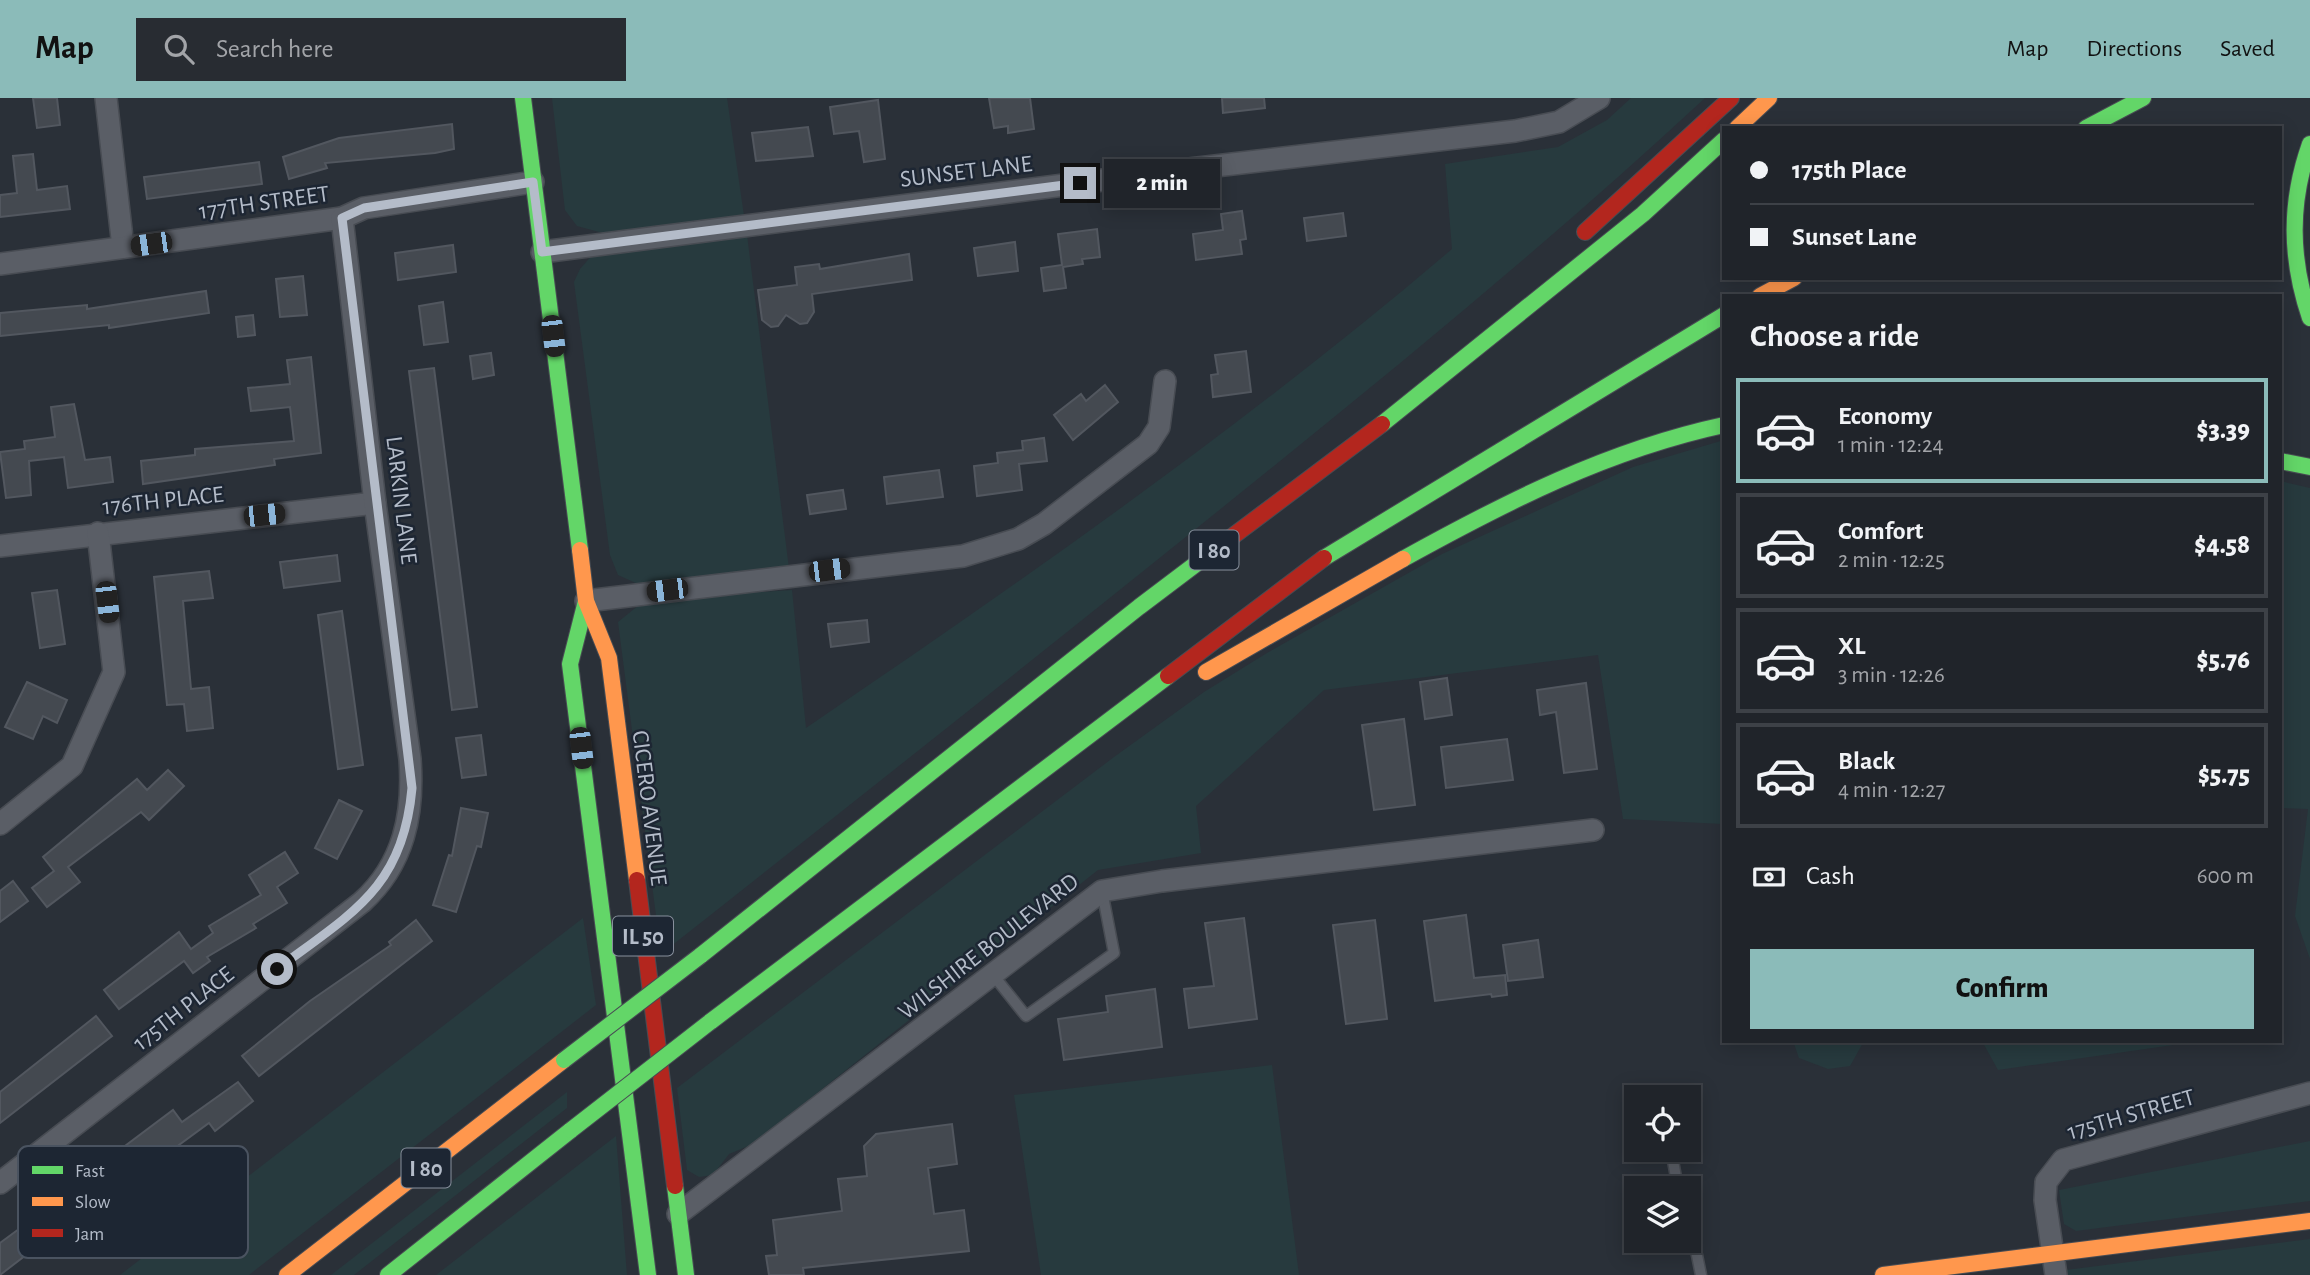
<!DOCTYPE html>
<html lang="en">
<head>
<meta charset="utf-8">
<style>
	:root { --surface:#20242a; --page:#282c32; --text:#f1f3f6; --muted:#a2a4a8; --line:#3d4147; --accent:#8bbbb9 }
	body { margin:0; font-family:"Alegreya Sans",sans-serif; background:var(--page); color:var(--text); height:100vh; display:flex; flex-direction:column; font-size:26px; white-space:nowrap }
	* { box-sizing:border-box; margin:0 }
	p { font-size:23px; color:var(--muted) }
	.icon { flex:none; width:38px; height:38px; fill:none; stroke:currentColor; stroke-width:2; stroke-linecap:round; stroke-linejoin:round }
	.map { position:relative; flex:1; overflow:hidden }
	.details { position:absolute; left:1722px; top:196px; width:560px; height:749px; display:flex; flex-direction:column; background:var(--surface); border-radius:0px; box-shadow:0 4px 18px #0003,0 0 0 2px var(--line) }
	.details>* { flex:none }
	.hud { position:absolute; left:1722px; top:28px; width:560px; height:154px; border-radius:0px; box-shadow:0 4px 18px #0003,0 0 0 2px var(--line); display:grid; align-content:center; height:154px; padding:0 28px; background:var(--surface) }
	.tools { position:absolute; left:1624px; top:987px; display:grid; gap:14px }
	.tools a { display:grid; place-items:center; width:77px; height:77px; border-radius:0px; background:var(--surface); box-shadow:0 4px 18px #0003,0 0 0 2px var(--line); font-size:35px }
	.end { position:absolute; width:32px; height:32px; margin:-16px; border:9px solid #b4bcc9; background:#111; box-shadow:0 0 0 4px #111 }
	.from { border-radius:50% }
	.bubble { position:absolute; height:49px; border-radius:0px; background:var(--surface); box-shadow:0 4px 18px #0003,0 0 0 2px var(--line); font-size:23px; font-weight:800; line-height:49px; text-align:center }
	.car { position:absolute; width:21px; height:42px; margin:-21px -10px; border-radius:9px; box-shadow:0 0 5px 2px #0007; background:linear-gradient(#222 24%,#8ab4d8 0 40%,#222 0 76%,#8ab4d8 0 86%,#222 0) }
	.hud b { display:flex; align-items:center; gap:24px; height:66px; font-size:26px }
	.hud b+b { border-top:2px solid var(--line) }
	.hud i { width:18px; height:18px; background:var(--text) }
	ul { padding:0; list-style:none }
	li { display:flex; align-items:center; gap:21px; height:105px; margin:0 14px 10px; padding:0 14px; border:4px solid var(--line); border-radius:0px }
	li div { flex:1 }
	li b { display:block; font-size:26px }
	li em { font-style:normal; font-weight:800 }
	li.current { border-color:var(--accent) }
	li>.icon { width:63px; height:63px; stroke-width:1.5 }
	h2 { padding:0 28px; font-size:32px; line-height:84px }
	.pay { display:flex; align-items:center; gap:18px; height:77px; padding:0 28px; font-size:26px }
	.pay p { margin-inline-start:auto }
	.cta { display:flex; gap:14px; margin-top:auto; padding:14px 28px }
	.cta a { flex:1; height:80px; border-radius:0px; background:var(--accent); color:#111; font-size:28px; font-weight:800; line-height:80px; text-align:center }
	header { display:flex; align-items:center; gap:42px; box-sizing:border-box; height:98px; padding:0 35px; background:var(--accent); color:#111 }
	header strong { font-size:33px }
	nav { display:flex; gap:38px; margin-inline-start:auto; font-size:24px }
	.search { width:490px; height:63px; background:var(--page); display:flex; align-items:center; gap:18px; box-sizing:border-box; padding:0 24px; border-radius:0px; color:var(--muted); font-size:26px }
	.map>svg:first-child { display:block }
	.green { fill:#273a3e }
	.building { fill:#444950; stroke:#52575f; stroke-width:2 }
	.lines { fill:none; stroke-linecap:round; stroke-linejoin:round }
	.lane-casing { stroke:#484c53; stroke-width:13 }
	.street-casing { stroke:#484c53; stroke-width:24 }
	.fast-casing { stroke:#484c53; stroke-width:18 }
	.slow-casing { stroke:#484c53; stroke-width:18 }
	.jam-casing { stroke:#484c53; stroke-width:18 }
	.lane { stroke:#5a5e66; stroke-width:10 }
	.street { stroke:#5a5e66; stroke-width:21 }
	.fast { stroke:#63d668; stroke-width:16 }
	.slow { stroke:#ff974d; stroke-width:16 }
	.jam { stroke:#b3261e; stroke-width:16 }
	.fast-bridge-casing { stroke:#474c53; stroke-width:18; stroke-linecap:butt }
	.fast-bridge { stroke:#63d668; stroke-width:16 }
	.route { stroke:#b4bcc9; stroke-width:9 }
	.labels { text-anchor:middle; stroke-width:5; stroke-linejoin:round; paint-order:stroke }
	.shield { fill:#1d2633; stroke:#878f9c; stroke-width:2 }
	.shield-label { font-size:23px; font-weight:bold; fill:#b4bcc9 }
	.street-label { font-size:24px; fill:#b4bcc9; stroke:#1d2633 }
	.key { fill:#1d2633; stroke:#4a5360; stroke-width:2 }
	.key-label { font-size:19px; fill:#b4bcc9 }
</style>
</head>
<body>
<header>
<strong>Map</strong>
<div class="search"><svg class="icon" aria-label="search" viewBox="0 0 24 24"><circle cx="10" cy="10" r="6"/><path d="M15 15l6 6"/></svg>Search here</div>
<nav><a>Map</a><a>Directions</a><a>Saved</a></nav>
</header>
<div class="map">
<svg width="2310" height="1177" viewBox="0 0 2310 1177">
	<rect width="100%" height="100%" fill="#2a3038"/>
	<g class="green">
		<path d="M552,0H727L744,118L603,135L577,128L565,112Z"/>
		<path d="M1631,0H1705C1537,156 1360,299 1182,442C1009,581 835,719 661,856L618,524L639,507L682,499L792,492L806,630C1028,479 1248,325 1452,151L1445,66L1558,49L1607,22Z"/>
		<path d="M747,137L789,471L638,486L618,477L610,457L574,184L580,171L594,155Z"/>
		<path d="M1724,342V732L1723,726L1623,721L1598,557L1324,592L1196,708L1201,755L1098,772L753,1046L729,1056L713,1077L699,1079L687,1072L677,990L1114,659L1204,594L1267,555L1442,456L1633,369Z"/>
		<path d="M2280,383L2310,390V861L2295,818L2308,711L2280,710Z"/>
		<path d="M583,820L596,907L249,1177H120Z"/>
		<path d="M1793,943H1864L1850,968L1828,971L1799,960Z"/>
		<path d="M1982,943H2187V945L1998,972Z"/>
		<path d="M1272,967L1299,1177H1041L1014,997Z"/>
		<path d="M567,994V1010L354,1177H331Z"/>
		<path d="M616,1038L627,1177H436Z"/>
		<path d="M2310,1043V1103L2076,1133L2064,1126L2059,1092Z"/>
		<path d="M2310,1141V1177H2065L2066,1172Z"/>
	</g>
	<g class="building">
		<path d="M33,0H57L60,27L37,30Z"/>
		<path d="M989,0H1030L1034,31L1008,35V28L994,30Z"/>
		<path d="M1222,0H1264L1265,10L1223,15Z"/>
		<path d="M878,2L885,61L864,64L859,33L834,36L830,9Z"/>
		<path d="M452,26L454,51L435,55L325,65L327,70L289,81L283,59L339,40Z"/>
		<path d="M808,29L813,58L756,63L752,35Z"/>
		<path d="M33,56L37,92L67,88L70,111L0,119V97L17,95L13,58Z"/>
		<path d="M259,64L262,86L147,101L144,79Z"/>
		<path d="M1242,113L1246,141L1240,142L1242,156L1196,162L1193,136L1223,132L1221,116Z"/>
		<path d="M1343,115L1346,138L1307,143L1304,120Z"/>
		<path d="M1097,131L1100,159L1082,161L1083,166L1063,169L1066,190L1044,193L1041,170L1062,167L1058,136Z"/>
		<path d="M1015,144L1018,173L978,178L974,150Z"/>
		<path d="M453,147L456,174L398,182L395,155Z"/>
		<path d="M909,156L912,182L812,196L814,214L807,225L800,226L786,217L778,228L771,229L762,222L758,192L797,187L795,169L819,166L820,171Z"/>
		<path d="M303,178L307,217L280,219L276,181Z"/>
		<path d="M206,193L209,215L109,230V227L0,238V215L87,207V211Z"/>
		<path d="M443,204L448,244L424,247L419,208Z"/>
		<path d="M253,217L255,237L238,239L236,219Z"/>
		<path d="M1246,253L1251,294L1213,299L1211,277L1218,276L1215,257Z"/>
		<path d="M491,255L494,277L473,281L470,258Z"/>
		<path d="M311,259L321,355L274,361L275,367L143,386L141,363L195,357V351L294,343L290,309L251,313L248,290L290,286L287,262Z"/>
		<path d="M434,270L477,609L452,612L409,273Z"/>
		<path d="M1105,287L1118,304L1073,342L1054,317L1081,296L1086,303Z"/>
		<path d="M74,306L85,362L110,359L113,384L68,390L64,359L29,363L31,397L6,400L0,354L25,351L24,343L55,339L51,309Z"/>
		<path d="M1044,340L1047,363L1019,366L1022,392L977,398L974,368L998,365L997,355L1023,352L1022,343Z"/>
		<path d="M939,372L943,399L887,406L884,379Z"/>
		<path d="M843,392L846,411L810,416L807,397Z"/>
		<path d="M337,457L340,483L284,490L280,464Z"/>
		<path d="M209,473L213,500L183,503L191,591L209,589L213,630L187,633L184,606L167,607L154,479Z"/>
		<path d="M57,492L65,546L40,550L32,495Z"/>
		<path d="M342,513L363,667L338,671L318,517Z"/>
		<path d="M867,522L869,544L831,549L828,526Z"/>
		<path d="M1447,580L1452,617L1425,621L1420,584Z"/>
		<path d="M27,584L67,602L57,625L43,618L33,641L5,629Z"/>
		<path d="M1586,585L1597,671L1564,675L1556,614L1540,617L1537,592Z"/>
		<path d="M1404,621L1415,707L1374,712L1362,627Z"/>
		<path d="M481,637L486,677L462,680L456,640Z"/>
		<path d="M1507,641L1513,682L1446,690L1441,649Z"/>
		<path d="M168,672L184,688L149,722L141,714L68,769L80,784L47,809L32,790L54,773L43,759L137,681L147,692Z"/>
		<path d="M339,702L362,713L337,761L315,750Z"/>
		<path d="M461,710L488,715L481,749L477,748L456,814L433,807L449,757L452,758Z"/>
		<path d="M285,754L298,775L277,789L287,805L253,826L256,830L207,859L210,863L193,875L184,863L119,911L104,892L179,834L191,851L213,835L209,828L261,797L249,777Z"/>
		<path d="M13,783L28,803L0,824V793Z"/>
		<path d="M1466,817L1474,880L1505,877L1507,897L1492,899L1491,896L1435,903L1424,823Z"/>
		<path d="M1244,820L1257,921L1189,930L1184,891L1214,888L1205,825Z"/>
		<path d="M416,822L432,843L259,978L242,958L310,903L391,847L389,844Z"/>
		<path d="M1375,822L1387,921L1346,926L1333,827Z"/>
		<path d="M1538,842L1543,879L1508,883L1503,847Z"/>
		<path d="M1155,891L1162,949L1064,962L1058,921L1108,914L1106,898Z"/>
		<path d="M96,918L112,938L0,1025V994Z"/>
		<path d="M238,984L253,1003L215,1033L209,1025L179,1047L187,1057L171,1068L160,1054L0,1177V1145L91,1078L89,1075L173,1012L182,1024Z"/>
		<path d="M952,1026L957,1066L928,1070L934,1116L964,1112L969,1153L803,1170L804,1177H769L766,1158L777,1157L773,1122L842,1113L838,1081L867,1078L864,1048L876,1036Z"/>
	</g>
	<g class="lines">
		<g class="lane-casing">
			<g id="lane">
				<path d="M994,878L1026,918L1114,855L1102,793"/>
				<path d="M1671,1052L1678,1090"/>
				<path d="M1689,1118L1701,1177"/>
			</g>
		</g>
		<g class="street-casing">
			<g id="street">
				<path d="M106,0L123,149"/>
				<path d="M542,154L1181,72L1515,33L1559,24L1599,0"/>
				<path d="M0,166L342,120L364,110L533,84"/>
				<path d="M0,448L375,405"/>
				<path d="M586,503L963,458L1018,441L1044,426L1148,346L1159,329L1165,283"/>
				<path d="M0,726L72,668L114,574L98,435"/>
				<path d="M0,1085L362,804C404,766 414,716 410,661L375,405L342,120"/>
				<path d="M678,1116L1102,793L1162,783L1593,732"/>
				<path d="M2056,1177L2045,1102L2046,1084L2063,1062L2310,995"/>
			</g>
		</g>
		<g class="fast-casing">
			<g id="fast">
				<path d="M523,0L580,452"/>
				<path d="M2086,30L2143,0"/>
				<path d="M2310,46C2289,105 2290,161 2310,220"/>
				<path d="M1382,326L1643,116L1724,42"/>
				<path d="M2280,363L2310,369"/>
				<path d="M1324,460L1724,217"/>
				<path d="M1403,461C1506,404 1608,352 1724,327"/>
				<path d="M586,503L570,566L648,1177"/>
				<path d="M700,858L1139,509L1225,444"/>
				<path d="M710,924L1168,578"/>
				<path d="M675,1088L686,1177"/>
				<path d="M388,1177L571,1032"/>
			</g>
		</g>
		<g class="slow-casing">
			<g id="slow">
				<path d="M1737,30L1769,0"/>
				<path d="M1760,198L1794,180"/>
				<path d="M580,452L586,503L609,560L637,782"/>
				<path d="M1206,574L1403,461"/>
				<path d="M287,1177L564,962"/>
				<path d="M1883,1177L2310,1123"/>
			</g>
		</g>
		<g class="jam-casing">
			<g id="jam">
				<path d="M1585,134L1731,0"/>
				<path d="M1225,444L1382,326"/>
				<path d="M1168,578L1324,460"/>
				<path d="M637,782L675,1088"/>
			</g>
		</g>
		<use href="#lane" class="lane"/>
		<use href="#street" class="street"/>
		<use href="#fast" class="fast"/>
		<use href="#slow" class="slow"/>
		<use href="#jam" class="jam"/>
		<g class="fast-bridge-casing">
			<g id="fast-bridge">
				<path d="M564,962L700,858"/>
				<path d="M571,1032L710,924"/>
			</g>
		</g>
		<use href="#fast-bridge" class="fast-bridge"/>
	</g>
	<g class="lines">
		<path class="route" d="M277,871C352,815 403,790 412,690L342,120L364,110L533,84L542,154L1080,85"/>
	</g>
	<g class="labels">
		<g class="shield">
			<rect x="1189.5" y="432.5" width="49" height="39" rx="5"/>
			<rect x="613" y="818.5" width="60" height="39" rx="5"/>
			<rect x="401.5" y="1050.5" width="49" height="39" rx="5"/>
		</g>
		<g class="shield-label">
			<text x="1214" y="460">I 80</text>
			<text x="643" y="846">IL 50</text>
			<text x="426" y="1078">I 80</text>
		</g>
		<g class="street-label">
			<text transform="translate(966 73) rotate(-7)" y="8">SUNSET LANE</text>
			<text transform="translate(264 104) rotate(-8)" y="8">177TH STREET</text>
			<text transform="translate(163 402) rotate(-6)" y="8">176TH PLACE</text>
			<text transform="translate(402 402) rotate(83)" y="8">LARKIN LANE</text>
			<text transform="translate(650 710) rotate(83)" y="8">CICERO AVENUE</text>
			<text transform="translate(988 848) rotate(-38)" y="8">WILSHIRE BOULEVARD</text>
			<text transform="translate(183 910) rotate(-38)" y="8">175TH PLACE</text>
			<text transform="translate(2131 1016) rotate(-16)" y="8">175TH STREET</text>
		</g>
	</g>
	<rect x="18" y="1048" width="230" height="112" rx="10" class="key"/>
	<rect x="32" y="1068" width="31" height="8" fill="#63d668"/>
	<rect x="32" y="1099" width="31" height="9" fill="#ff974d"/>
	<rect x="32" y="1131" width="31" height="8" fill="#b3261e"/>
	<g class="key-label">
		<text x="75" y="1079">Fast</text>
		<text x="75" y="1110">Slow</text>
		<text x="75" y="1142">Jam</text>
	</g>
</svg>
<div class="tools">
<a><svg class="icon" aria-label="locate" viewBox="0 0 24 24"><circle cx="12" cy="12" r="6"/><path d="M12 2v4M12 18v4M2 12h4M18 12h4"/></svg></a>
<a><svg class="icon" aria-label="layers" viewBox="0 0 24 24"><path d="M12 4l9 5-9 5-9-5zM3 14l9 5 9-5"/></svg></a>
</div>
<i class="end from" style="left:277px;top:871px"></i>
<i class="end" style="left:1080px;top:85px"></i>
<div class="bubble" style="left:1104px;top:61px;width:116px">2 min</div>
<i class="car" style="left:151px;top:146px;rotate:262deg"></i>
<i class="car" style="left:553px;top:238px;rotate:173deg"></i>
<i class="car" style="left:264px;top:417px;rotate:84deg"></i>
<i class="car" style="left:829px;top:472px;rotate:83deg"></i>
<i class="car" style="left:667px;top:492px;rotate:263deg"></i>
<i class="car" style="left:107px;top:504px;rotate:173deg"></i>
<i class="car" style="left:581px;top:650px;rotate:173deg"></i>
<div class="hud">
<b><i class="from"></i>175th Place</b>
<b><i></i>Sunset Lane</b>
</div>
<section class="details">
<h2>Choose a ride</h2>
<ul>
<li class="current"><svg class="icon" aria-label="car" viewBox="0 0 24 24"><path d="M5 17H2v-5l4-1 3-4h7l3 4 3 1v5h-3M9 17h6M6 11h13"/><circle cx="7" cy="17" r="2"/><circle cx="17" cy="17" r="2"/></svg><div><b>Economy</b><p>1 min · 12:24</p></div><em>$3.39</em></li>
<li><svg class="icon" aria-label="car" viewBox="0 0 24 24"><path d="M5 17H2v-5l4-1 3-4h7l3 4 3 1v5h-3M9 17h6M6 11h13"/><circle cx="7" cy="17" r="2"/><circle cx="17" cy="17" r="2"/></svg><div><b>Comfort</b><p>2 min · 12:25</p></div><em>$4.58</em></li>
<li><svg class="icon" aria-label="car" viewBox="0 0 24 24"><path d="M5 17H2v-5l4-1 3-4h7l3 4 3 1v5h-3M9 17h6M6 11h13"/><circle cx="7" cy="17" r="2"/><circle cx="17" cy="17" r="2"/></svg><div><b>XL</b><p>3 min · 12:26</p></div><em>$5.76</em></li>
<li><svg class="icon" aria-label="car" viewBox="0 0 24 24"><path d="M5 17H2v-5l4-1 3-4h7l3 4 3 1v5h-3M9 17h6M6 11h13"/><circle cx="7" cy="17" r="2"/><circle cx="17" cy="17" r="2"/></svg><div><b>Black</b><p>4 min · 12:27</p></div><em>$5.75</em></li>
</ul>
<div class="pay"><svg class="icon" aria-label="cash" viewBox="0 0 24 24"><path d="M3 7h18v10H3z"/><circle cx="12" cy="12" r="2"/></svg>Cash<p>600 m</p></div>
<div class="cta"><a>Confirm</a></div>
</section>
</div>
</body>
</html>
